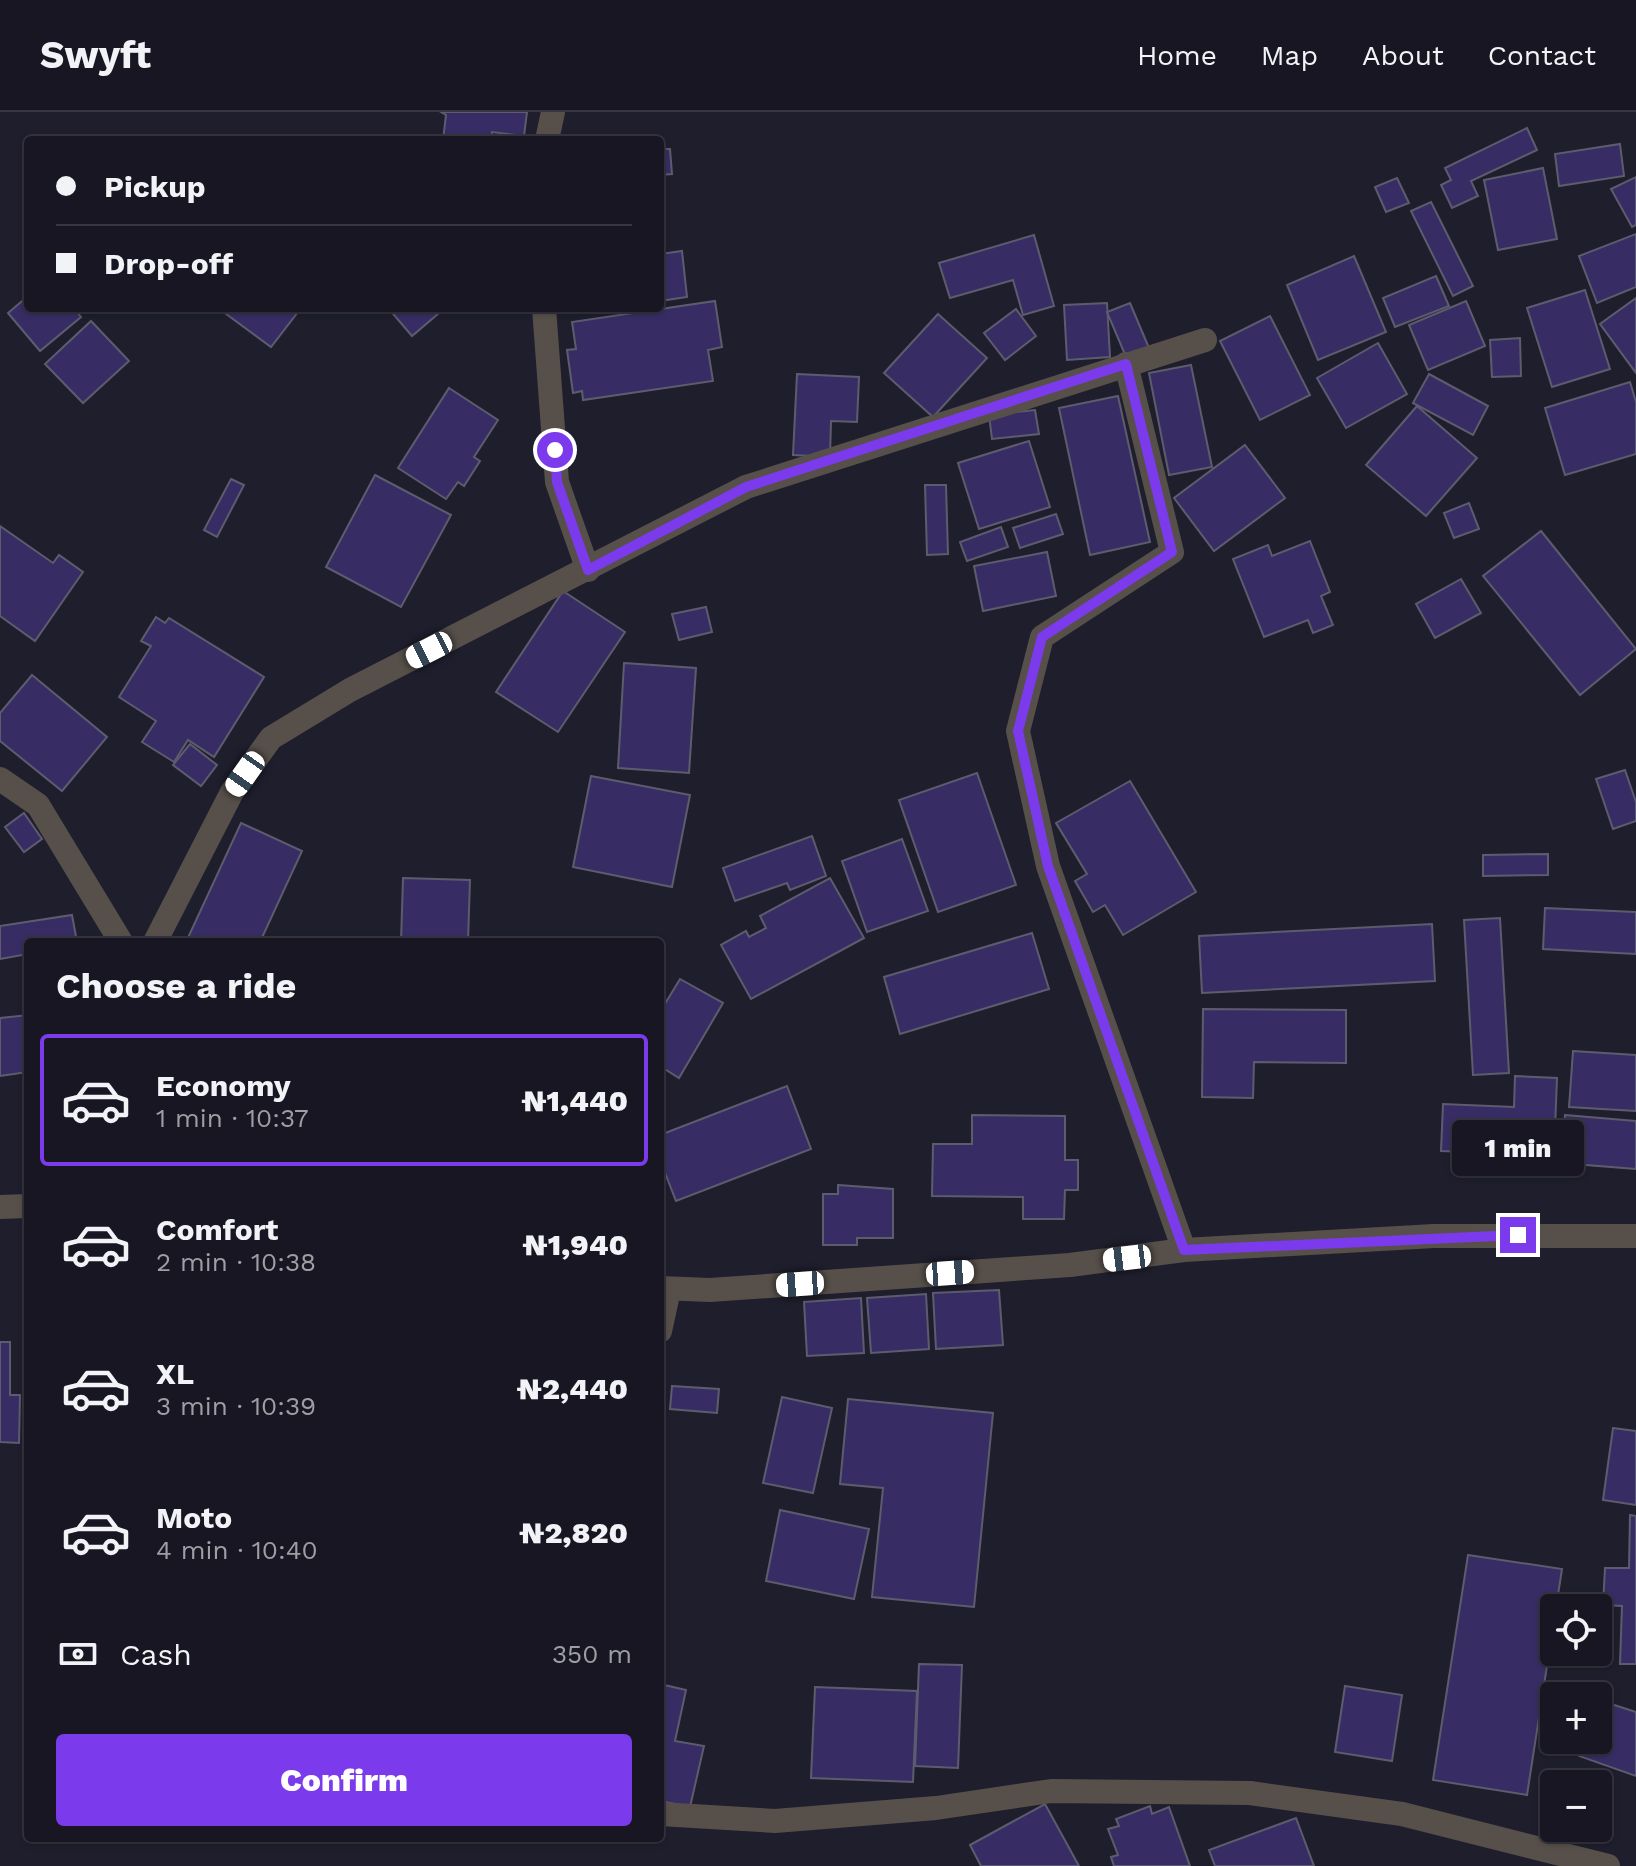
<!DOCTYPE html>
<html lang="en">
<head>
<meta charset="utf-8">
<style>
	:root { --surface:#171622; --page:#201f2a; --text:#f1f3f6; --muted:#9e9fa5; --line:#363540; --accent:#7c3aed }
	body { margin:0; font-family:"Work Sans",sans-serif; background:var(--page); color:var(--text); height:100vh; display:flex; flex-direction:column; font-size:30px; white-space:nowrap }
	* { box-sizing:border-box; margin:0 }
	p { font-size:26px; color:var(--muted) }
	.icon { flex:none; width:44px; height:44px; fill:none; stroke:currentColor; stroke-width:2; stroke-linecap:round; stroke-linejoin:round }
	.map { position:relative; flex:1; overflow:hidden }
	.sheet { position:absolute; left:24px; top:826px; width:640px; height:904px; display:flex; flex-direction:column; background:var(--surface); border-radius:8px; box-shadow:0 2px 6px #0004,0 0 0 2px var(--line) }
	.sheet>* { flex:none }
	.top-card { position:absolute; left:24px; top:24px; width:640px; height:176px; border-radius:8px; box-shadow:0 2px 6px #0004,0 0 0 2px var(--line); display:grid; align-content:center; height:176px; padding:0 32px; background:var(--surface) }
	.buttons { position:absolute; left:1540px; top:1482px; display:grid; gap:16px }
	.buttons a { display:grid; place-items:center; width:72px; height:72px; border-radius:8px; background:var(--surface); box-shadow:0 2px 6px #0004,0 0 0 2px var(--line); font-size:40px }
	.end { position:absolute; width:36px; height:36px; margin:-18px; border:10px solid #7c3aed; background:#fff; box-shadow:0 0 0 4px #fff }
	.from { border-radius:50% }
	.bubble { position:absolute; height:56px; border-radius:8px; background:var(--surface); box-shadow:0 2px 6px #0004,0 0 0 2px var(--line); font-size:26px; font-weight:800; line-height:56px; text-align:center }
	.car { position:absolute; width:24px; height:48px; margin:-24px -12px; border-radius:10px; box-shadow:0 0 6px 2px #0007; background:linear-gradient(#fff 24%,#345 0 40%,#fff 0 76%,#345 0 86%,#fff 0) }
	.top-card b { display:flex; align-items:center; gap:28px; height:76px; font-size:30px }
	.top-card b+b { border-top:2px solid var(--line) }
	.top-card i { width:20px; height:20px; background:var(--text) }
	ul { padding:0; list-style:none }
	li { display:flex; align-items:center; gap:24px; height:132px; margin:0 16px 12px; padding:0 16px; border:4px solid transparent; border-radius:8px }
	li div { flex:1 }
	li b { display:block; font-size:30px }
	li em { font-style:normal; font-weight:800 }
	li.current { border-color:var(--accent) }
	li>.icon { width:72px; height:72px; stroke-width:1.5 }
	h2 { padding:0 32px; font-size:36px; line-height:96px }
	.pay { display:flex; align-items:center; gap:20px; height:88px; padding:0 32px; font-size:30px }
	.pay p { margin-inline-start:auto }
	.primary-button { display:flex; gap:16px; margin-top:auto; padding:16px 32px }
	.primary-button a { flex:1; height:92px; border-radius:8px; background:var(--accent); color:#fff; font-size:32px; font-weight:800; line-height:92px; text-align:center }
	header { display:flex; align-items:center; gap:48px; box-sizing:border-box; height:112px; padding:0 40px; background:var(--surface); border-bottom:2px solid var(--line) }
	header strong { font-size:38px }
	nav { display:flex; gap:44px; margin-inline-start:auto; font-size:28px }
	.map>svg:first-child { display:block }
	.building { fill:#372d64; stroke:#5d5c6e; stroke-width:2 }
	.lines { fill:none; stroke-linecap:round; stroke-linejoin:round }
	.minor { stroke:#57504a; stroke-width:24 }
	.route { stroke:#7c3aed; stroke-width:10 }
</style>
</head>
<body>
<header>
<strong>Swyft</strong>
<nav><a>Home</a><a>Map</a><a>About</a><a>Contact</a></nav>
</header>
<div class="map">
<svg width="1636" height="1754" viewBox="0 0 1636 1754">
	<rect width="100%" height="100%" fill="#1f1e2d"/>
	<g class="building">
		<path d="M441,0H527L524,24L492,20L491,28H443L446,3Z"/>
		<path d="M1527,16L1537,38L1471,69L1478,84L1452,96L1441,73L1451,68L1445,56Z"/>
		<path d="M1620,32L1624,64L1559,74L1555,42Z"/>
		<path d="M660,37H670L672,62L660,63Z"/>
		<path d="M1543,56L1557,127L1498,138L1484,68Z"/>
		<path d="M1636,65V113L1632,115L1611,77Z"/>
		<path d="M1397,66L1409,91L1386,100L1375,75Z"/>
		<path d="M1431,90L1473,174L1453,184L1411,99Z"/>
		<path d="M1636,122V175L1597,191L1579,144Z"/>
		<path d="M1034,123L1054,194L1023,203L1013,168L950,186L939,151Z"/>
		<path d="M682,139L687,185L660,189V142Z"/>
		<path d="M1354,144L1386,220L1318,248L1287,173Z"/>
		<path d="M1436,164L1449,194L1395,215L1383,186Z"/>
		<path d="M1585,178L1610,257L1552,275L1527,196Z"/>
		<path d="M28,184V196H74L81,205L40,239L8,201Z"/>
		<path d="M1636,186V261L1600,212Z"/>
		<path d="M715,189L722,235L708,238L713,269L583,288L582,279L573,281L567,238L576,237L572,210Z"/>
		<path d="M1466,189L1485,234L1428,258L1409,213Z"/>
		<path d="M1107,191L1110,245L1067,248L1064,193Z"/>
		<path d="M1130,191L1149,236L1126,245L1107,200Z"/>
		<path d="M218,196H301L271,235Z"/>
		<path d="M388,196H445L412,224Z"/>
		<path d="M1016,197L1036,224L1005,248L984,221Z"/>
		<path d="M938,202L987,246L933,305L884,261Z"/>
		<path d="M1270,204L1310,283L1260,308L1220,229Z"/>
		<path d="M91,209L129,249L83,291L45,252Z"/>
		<path d="M1520,226L1521,264L1492,265L1490,228Z"/>
		<path d="M1378,231L1407,282L1346,316L1317,266Z"/>
		<path d="M1191,253L1212,355L1169,363L1149,261Z"/>
		<path d="M797,262L859,265L857,310L831,309L830,345L793,343Z"/>
		<path d="M1429,262L1488,294L1473,323L1413,291Z"/>
		<path d="M1630,270L1636,290V342L1565,363L1545,296Z"/>
		<path d="M449,276L498,308L474,345L480,349L464,374L458,370L446,387L398,356Z"/>
		<path d="M1118,284L1150,430L1090,443L1059,296Z"/>
		<path d="M1417,294L1477,346L1426,404L1366,353Z"/>
		<path d="M1035,298L1039,322L992,327L989,303Z"/>
		<path d="M1029,329L1050,395L979,417L958,351Z"/>
		<path d="M1245,333L1285,386L1214,439L1174,386Z"/>
		<path d="M375,363L451,403L401,495L326,455Z"/>
		<path d="M231,367L244,373L217,425L204,418Z"/>
		<path d="M925,373H946L948,442L927,443Z"/>
		<path d="M1469,391L1479,417L1454,426L1444,401Z"/>
		<path d="M1056,402L1063,422L1020,436L1013,416Z"/>
		<path d="M0,414L53,451L59,443L83,460L35,529L0,504Z"/>
		<path d="M1001,415L1008,435L967,449L960,430Z"/>
		<path d="M1541,419L1636,537L1580,583L1483,464Z"/>
		<path d="M1310,429L1330,480L1321,484L1333,513L1313,521L1308,508L1264,525L1233,447L1268,433L1272,444Z"/>
		<path d="M1047,440L1056,484L983,499L974,454Z"/>
		<path d="M1461,467L1481,501L1435,526L1416,492Z"/>
		<path d="M563,479L625,520L558,620L496,580Z"/>
		<path d="M706,495L712,520L679,528L672,502Z"/>
		<path d="M156,505L165,511L169,506L264,565L214,645L188,628L174,650L142,630L156,609L119,585L151,534L141,529Z"/>
		<path d="M624,551L696,556L689,661L618,656Z"/>
		<path d="M32,563L107,625L62,679L0,629V601Z"/>
		<path d="M190,632L217,653L201,674L173,653Z"/>
		<path d="M1625,658L1636,690V709L1613,717L1596,667Z"/>
		<path d="M977,661L1016,773L938,800L899,688Z"/>
		<path d="M591,664L690,683L672,775L573,755Z"/>
		<path d="M1130,669L1196,780L1123,823L1105,793L1093,800L1075,769L1087,762L1056,711Z"/>
		<path d="M24,701L42,727L24,740L5,715Z"/>
		<path d="M241,711L302,739L260,830H186Z"/>
		<path d="M812,724L826,764L790,778L787,771L735,789L723,756Z"/>
		<path d="M902,727L928,799L867,820L842,749Z"/>
		<path d="M1548,742V763L1483,764V743Z"/>
		<path d="M403,766L470,768L468,830H401Z"/>
		<path d="M830,766L864,826L751,887L721,833L746,819L749,825L766,816L760,804Z"/>
		<path d="M1545,796L1636,800V842L1543,837Z"/>
		<path d="M72,803L77,830H28V842L0,847V814Z"/>
		<path d="M1500,806L1509,961L1473,963L1464,808Z"/>
		<path d="M1432,812L1435,869L1202,881L1199,824Z"/>
		<path d="M1032,821L1049,877L900,922L884,865Z"/>
		<path d="M680,867L723,891L679,966L660,954V900Z"/>
		<path d="M1203,897L1346,898V951L1254,950L1253,986L1202,985Z"/>
		<path d="M28,903V960L0,964V906Z"/>
		<path d="M1573,939L1636,943V999L1569,995Z"/>
		<path d="M1515,964L1557,966L1554,1043L1441,1039L1443,992L1514,995Z"/>
		<path d="M787,974L811,1037L676,1089L660,1048V1023Z"/>
		<path d="M972,1003L1065,1004V1048H1078V1078H1065L1064,1107H1023V1085L932,1084L933,1032H972Z"/>
		<path d="M1565,1003L1636,1009V1057L1561,1051Z"/>
		<path d="M838,1073L893,1077V1126H857V1133H823V1082H838Z"/>
		<path d="M999,1178L1003,1233L936,1237L933,1181Z"/>
		<path d="M926,1182L929,1237L871,1241L867,1186Z"/>
		<path d="M861,1186L864,1241L807,1244L804,1190Z"/>
		<path d="M0,1230H10V1283H20L19,1331L0,1330Z"/>
		<path d="M672,1274L719,1277L717,1301L670,1297Z"/>
		<path d="M782,1285L832,1296L813,1381L763,1371Z"/>
		<path d="M848,1287L993,1301L974,1495L872,1485L883,1376L840,1372Z"/>
		<path d="M1613,1316L1636,1319V1393L1603,1388Z"/>
		<path d="M780,1398L869,1417L854,1487L766,1469Z"/>
		<path d="M1630,1403L1636,1404V1552H1620L1622,1494L1603,1493L1605,1456H1629Z"/>
		<path d="M1468,1443L1562,1457L1527,1683L1433,1668Z"/>
		<path d="M919,1552L962,1553L958,1656L915,1654Z"/>
		<path d="M660,1572L686,1578L675,1629L704,1634L690,1695L660,1689Z"/>
		<path d="M1345,1574L1402,1583L1392,1649L1335,1640Z"/>
		<path d="M815,1575L917,1579L913,1670L811,1666Z"/>
		<path d="M1599,1588L1636,1600V1664L1579,1644L1584,1628H1598Z"/>
		<path d="M1045,1692L1079,1754H981L970,1733Z"/>
		<path d="M1150,1694L1152,1702L1169,1695L1190,1754H1114L1111,1745L1118,1743L1108,1717L1119,1714L1116,1707Z"/>
		<path d="M1296,1706L1314,1754H1215L1209,1738Z"/>
	</g>
	<g class="lines">
		<g class="minor">
			<path d="M547,28L553,0"/>
			<path d="M544,196L557,370L588,458"/>
			<path d="M1126,252L1172,440L1042,525L1018,619L1048,754L1184,1138"/>
			<path d="M0,667L38,693L121,830"/>
			<path d="M155,830L232,680L271,626L350,578L746,375L1205,228"/>
			<path d="M0,1095L28,1094"/>
			<path d="M660,1176L710,1178L1070,1153L1184,1138L1434,1124H1636"/>
			<path d="M660,1219L669,1178"/>
			<path d="M660,1702L775,1709L936,1696L1051,1679L1250,1681L1402,1702L1608,1754"/>
		</g>
	</g>
	<g class="lines">
		<path class="route" d="M555,338L557,370L588,458L746,375L1126,252L1172,440L1042,525L1018,619L1048,754L1184,1138L1518,1123"/>
	</g>
</svg>
<div class="buttons">
<a><svg class="icon" aria-label="locate" viewBox="0 0 24 24"><circle cx="12" cy="12" r="6"/><path d="M12 2v4M12 18v4M2 12h4M18 12h4"/></svg></a>
<a>+</a>
<a>−</a>
</div>
<i class="end from" style="left:555px;top:338px"></i>
<i class="end" style="left:1518px;top:1123px"></i>
<div class="bubble" style="left:1452px;top:1008px;width:132px">1 min</div>
<i class="car" style="left:429px;top:538px;rotate:243deg"></i>
<i class="car" style="left:245px;top:662px;rotate:215deg"></i>
<i class="car" style="left:1127px;top:1146px;rotate:263deg"></i>
<i class="car" style="left:950px;top:1161px;rotate:86deg"></i>
<i class="car" style="left:800px;top:1172px;rotate:266deg"></i>
<div class="top-card">
<b><i class="from"></i>Pickup</b>
<b><i></i>Drop-off</b>
</div>
<section class="sheet">
<h2>Choose a ride</h2>
<ul>
<li class="current"><svg class="icon" aria-label="car" viewBox="0 0 24 24"><path d="M5 17H2v-5l4-1 3-4h7l3 4 3 1v5h-3M9 17h6M6 11h13"/><circle cx="7" cy="17" r="2"/><circle cx="17" cy="17" r="2"/></svg><div><b>Economy</b><p>1 min · 10:37</p></div><em>₦1,440</em></li>
<li><svg class="icon" aria-label="car" viewBox="0 0 24 24"><path d="M5 17H2v-5l4-1 3-4h7l3 4 3 1v5h-3M9 17h6M6 11h13"/><circle cx="7" cy="17" r="2"/><circle cx="17" cy="17" r="2"/></svg><div><b>Comfort</b><p>2 min · 10:38</p></div><em>₦1,940</em></li>
<li><svg class="icon" aria-label="car" viewBox="0 0 24 24"><path d="M5 17H2v-5l4-1 3-4h7l3 4 3 1v5h-3M9 17h6M6 11h13"/><circle cx="7" cy="17" r="2"/><circle cx="17" cy="17" r="2"/></svg><div><b>XL</b><p>3 min · 10:39</p></div><em>₦2,440</em></li>
<li><svg class="icon" aria-label="car" viewBox="0 0 24 24"><path d="M5 17H2v-5l4-1 3-4h7l3 4 3 1v5h-3M9 17h6M6 11h13"/><circle cx="7" cy="17" r="2"/><circle cx="17" cy="17" r="2"/></svg><div><b>Moto</b><p>4 min · 10:40</p></div><em>₦2,820</em></li>
</ul>
<div class="pay"><svg class="icon" aria-label="cash" viewBox="0 0 24 24"><path d="M3 7h18v10H3z"/><circle cx="12" cy="12" r="2"/></svg>Cash<p>350 m</p></div>
<div class="primary-button"><a>Confirm</a></div>
</section>
</div>
</body>
</html>
